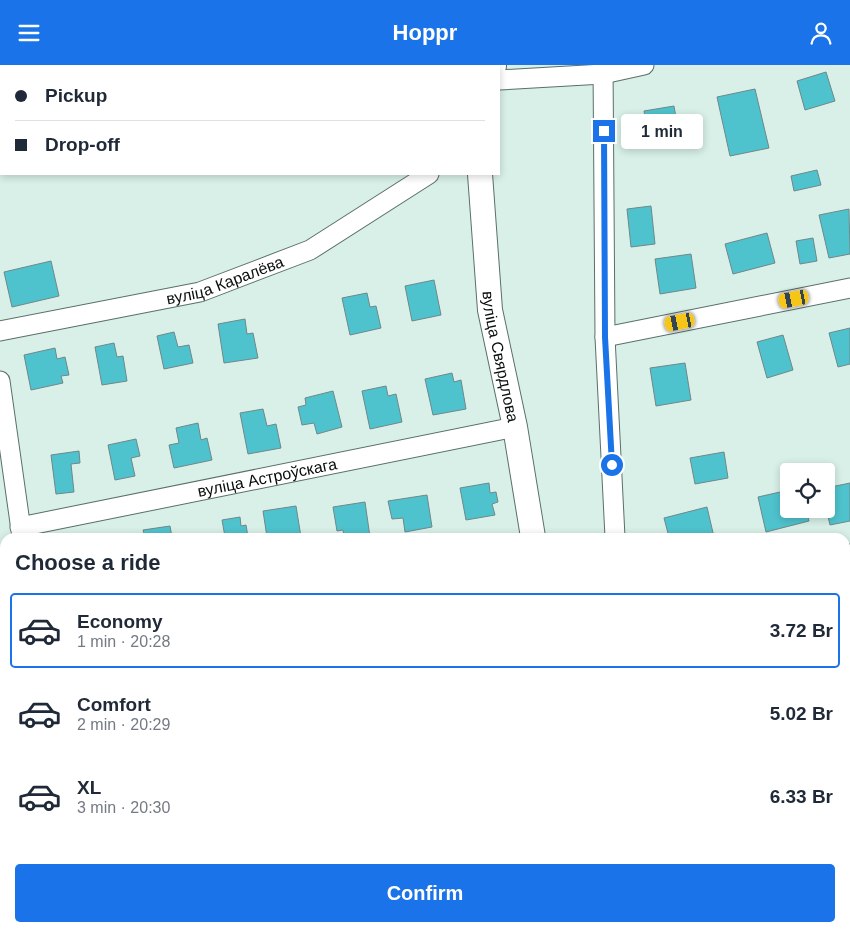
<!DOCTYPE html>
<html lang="en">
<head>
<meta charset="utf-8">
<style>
	:root { --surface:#fff; --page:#f6f6f7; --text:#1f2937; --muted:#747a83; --line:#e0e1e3; --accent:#1a73e8 }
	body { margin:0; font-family:Arial,sans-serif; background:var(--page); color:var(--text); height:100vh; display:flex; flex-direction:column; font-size:19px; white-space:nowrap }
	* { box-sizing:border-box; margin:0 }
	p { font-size:16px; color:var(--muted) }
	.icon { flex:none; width:28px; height:28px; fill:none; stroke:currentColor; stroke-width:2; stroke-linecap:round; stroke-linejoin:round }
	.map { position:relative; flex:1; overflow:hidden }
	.panel { position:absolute; left:0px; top:468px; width:850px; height:399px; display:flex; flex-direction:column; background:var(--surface); border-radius:15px 15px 0 0; box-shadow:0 2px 8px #0003 }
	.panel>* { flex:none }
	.hud { position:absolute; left:0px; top:0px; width:500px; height:110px; box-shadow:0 2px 8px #0003; display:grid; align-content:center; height:110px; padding:0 15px; background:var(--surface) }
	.tools { position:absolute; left:780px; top:398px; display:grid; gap:10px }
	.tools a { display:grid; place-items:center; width:55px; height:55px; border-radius:5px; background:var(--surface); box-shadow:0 2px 8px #0003; font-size:25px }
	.end { position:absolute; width:22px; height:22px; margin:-11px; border:6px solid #1a73e8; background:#fff; box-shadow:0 0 0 2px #fff }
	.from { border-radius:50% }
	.bubble { position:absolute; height:35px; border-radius:5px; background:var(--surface); box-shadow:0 2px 8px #0003; font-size:16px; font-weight:800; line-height:35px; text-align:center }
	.car { position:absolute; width:15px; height:30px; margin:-15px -8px; border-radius:6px; box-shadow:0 0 4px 1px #0007; background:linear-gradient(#f5c518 24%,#345 0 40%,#f5c518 0 76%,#345 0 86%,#f5c518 0) }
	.hud b { display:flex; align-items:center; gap:18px; height:48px; font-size:19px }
	.hud b+b { border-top:1px solid var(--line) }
	.hud i { width:12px; height:12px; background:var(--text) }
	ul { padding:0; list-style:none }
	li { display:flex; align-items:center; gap:15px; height:75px; margin:0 10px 8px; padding:0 5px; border:2px solid transparent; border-radius:5px }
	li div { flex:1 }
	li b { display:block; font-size:19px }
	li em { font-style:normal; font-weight:800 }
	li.active { border-color:var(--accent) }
	li>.icon { width:45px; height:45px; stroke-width:1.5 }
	h2 { padding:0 15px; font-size:22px; line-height:60px }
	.button { display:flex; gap:10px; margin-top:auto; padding:10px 15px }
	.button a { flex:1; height:58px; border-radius:5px; background:var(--accent); color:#fff; font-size:20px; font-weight:800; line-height:58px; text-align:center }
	header { display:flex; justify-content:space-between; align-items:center; height:65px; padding:0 15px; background:var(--accent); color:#fff; font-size:22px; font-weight:800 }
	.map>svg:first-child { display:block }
	.building { fill:#4fc3cd; stroke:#708789 }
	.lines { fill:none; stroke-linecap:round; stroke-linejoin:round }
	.service-casing { stroke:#5a6f68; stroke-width:12 }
	.minor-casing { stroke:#5a6f68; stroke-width:21 }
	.tertiary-casing { stroke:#5a6f68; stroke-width:26 }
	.service { stroke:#fff; stroke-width:10 }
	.minor { stroke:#fff; stroke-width:19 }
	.tertiary { stroke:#fff; stroke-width:24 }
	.route { stroke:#1a73e8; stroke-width:6 }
	.labels { text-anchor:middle; stroke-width:4; stroke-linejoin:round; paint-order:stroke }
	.street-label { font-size:16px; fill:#070e0c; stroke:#e5fdf5 }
</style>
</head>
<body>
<header><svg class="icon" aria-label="menu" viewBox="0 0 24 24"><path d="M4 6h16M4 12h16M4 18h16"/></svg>Hoppr<svg class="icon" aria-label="person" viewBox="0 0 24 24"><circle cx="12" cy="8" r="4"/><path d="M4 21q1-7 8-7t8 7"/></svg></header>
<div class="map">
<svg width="850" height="866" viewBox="0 0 850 866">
	<rect width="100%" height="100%" fill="#d8f0e8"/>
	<g class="building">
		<path d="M826,7L835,36L805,45L797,16Z"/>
		<path d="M755,24L769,83L730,91L717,32Z"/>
		<path d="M674,41L679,71L649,76L644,46Z"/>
		<path d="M817,105L821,120L794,126L791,111Z"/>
		<path d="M651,141L655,179L631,182L627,144Z"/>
		<path d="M849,144L850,189L829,193L819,150Z"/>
		<path d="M767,168L775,198L733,209L725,179Z"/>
		<path d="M813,173L817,196L800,199L796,176Z"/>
		<path d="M691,189L696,223L660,229L655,194Z"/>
		<path d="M51,196L59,231L12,242L4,207Z"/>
		<path d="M434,215L441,250L412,256L405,221Z"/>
		<path d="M367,228L370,242L376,241L381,263L350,270L342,233Z"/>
		<path d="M245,254L247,269L253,268L258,293L224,298L218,259Z"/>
		<path d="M850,263V299L838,302L829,268Z"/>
		<path d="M174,267L178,282L189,280L193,298L164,304L157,271Z"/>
		<path d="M783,270L793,305L767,313L757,277Z"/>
		<path d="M114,278L117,292L123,291L127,316L102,320L95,282Z"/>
		<path d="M55,283L57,294L65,292L69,310L61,311L63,318L31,325L24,290Z"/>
		<path d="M685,298L691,335L656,341L650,303Z"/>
		<path d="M452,308L454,317L461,315L466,344L433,350L425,314Z"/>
		<path d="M386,321L388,331L396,329L402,357L370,364L362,326Z"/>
		<path d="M333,326L342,362L317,369L314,358L302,360L298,342L306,340L305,333Z"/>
		<path d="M263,344L267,361L276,359L281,383L248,389L240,348Z"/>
		<path d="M198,358L201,375L207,373L212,395L174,403L169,380L179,378L176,363Z"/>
		<path d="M136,374L140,391L131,393L135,411L115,415L108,380Z"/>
		<path d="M79,386L80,398L71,399L74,427L56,429L51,390Z"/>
		<path d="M724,387L728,413L695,419L690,393Z"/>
		<path d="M489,418L490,428L496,427L498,437L492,439L495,450L466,455L460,423Z"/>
		<path d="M850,418V456L830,460L826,443V423Z"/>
		<path d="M789,425V444H806L809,456L766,467L758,432Z"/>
		<path d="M427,430L432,462L405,467L403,453L392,454L388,436Z"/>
		<path d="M365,437L370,472H344L343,465L337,466L333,442Z"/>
		<path d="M296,441L301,472H267L263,446Z"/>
		<path d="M707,442L714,472H669L664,453Z"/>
		<path d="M240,452L241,461L246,460L248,472H225L222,455Z"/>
		<path d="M170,461L172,472H145L143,465Z"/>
		<path d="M2,533L5,548V579L0,580V534Z"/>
		<path d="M850,593V615L846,594Z"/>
		<path d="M5,612V660L0,661V613Z"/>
		<path d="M0,675H5V757L0,758Z"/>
		<path d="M5,774V827H4L0,805V775Z"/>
	</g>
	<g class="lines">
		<g class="service-casing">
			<g id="service">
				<path d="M263,0L265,1"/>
				<path d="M338,1L340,0"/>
			</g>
		</g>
		<g class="minor-casing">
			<g id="minor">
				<path d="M603,0L605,272L615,472"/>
				<path d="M499,15L603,9L644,0"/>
				<path id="s1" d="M0,266L200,227L310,185L429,109"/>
				<path d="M605,272L850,223"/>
				<path d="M0,316L22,472"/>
				<path id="s2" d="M20,462L515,362"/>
				<path d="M845,490L850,489"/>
				<path d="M845,759L850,758"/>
				<path d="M95,861L96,866"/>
				<path d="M339,861V866"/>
				<path d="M120,866L150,861"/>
			</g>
		</g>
		<g class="tertiary-casing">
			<g id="tertiary">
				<path d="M494,1V0"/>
				<path id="s3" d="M480,109L490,245L515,362L533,472"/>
				<path d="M599,861L600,866"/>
			</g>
		</g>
		<use href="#service" class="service"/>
		<use href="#minor" class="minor"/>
		<use href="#tertiary" class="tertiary"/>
	</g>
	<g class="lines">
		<path class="route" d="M604,66L605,272L612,400"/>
	</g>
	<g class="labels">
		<g class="street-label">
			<text dy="6" stroke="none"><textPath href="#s1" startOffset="231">вуліца Каралёва</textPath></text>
			<text dy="6" stroke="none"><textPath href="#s3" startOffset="184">вуліца Свярдлова</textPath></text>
			<text dy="6" stroke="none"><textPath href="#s2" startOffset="252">вуліца Астроўскага</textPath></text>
		</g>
	</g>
</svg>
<div class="tools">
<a><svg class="icon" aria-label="locate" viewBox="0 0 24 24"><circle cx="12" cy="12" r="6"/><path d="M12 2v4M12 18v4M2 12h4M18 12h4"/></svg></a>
</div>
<i class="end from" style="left:612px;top:400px"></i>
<i class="end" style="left:604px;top:66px"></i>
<div class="bubble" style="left:621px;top:49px;width:82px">1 min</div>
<i class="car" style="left:794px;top:234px;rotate:259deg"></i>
<i class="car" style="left:680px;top:257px;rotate:259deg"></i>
<div class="hud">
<b><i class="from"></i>Pickup</b>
<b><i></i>Drop-off</b>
</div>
<section class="panel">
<h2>Choose a ride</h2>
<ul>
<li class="active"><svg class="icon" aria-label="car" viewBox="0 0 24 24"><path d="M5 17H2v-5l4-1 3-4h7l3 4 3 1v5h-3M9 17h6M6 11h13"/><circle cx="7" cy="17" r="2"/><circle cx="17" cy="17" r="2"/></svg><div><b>Economy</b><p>1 min · 20:28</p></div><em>3.72 Br</em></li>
<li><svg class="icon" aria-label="car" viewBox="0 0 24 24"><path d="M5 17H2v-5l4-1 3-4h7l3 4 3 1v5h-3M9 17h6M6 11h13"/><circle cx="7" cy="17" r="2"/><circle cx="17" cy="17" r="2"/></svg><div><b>Comfort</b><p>2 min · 20:29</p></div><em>5.02 Br</em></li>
<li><svg class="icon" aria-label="car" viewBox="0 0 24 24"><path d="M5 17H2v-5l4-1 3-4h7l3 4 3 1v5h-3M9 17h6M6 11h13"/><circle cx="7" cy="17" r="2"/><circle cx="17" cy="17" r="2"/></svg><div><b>XL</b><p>3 min · 20:30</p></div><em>6.33 Br</em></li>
</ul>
<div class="button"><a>Confirm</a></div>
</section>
</div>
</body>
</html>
